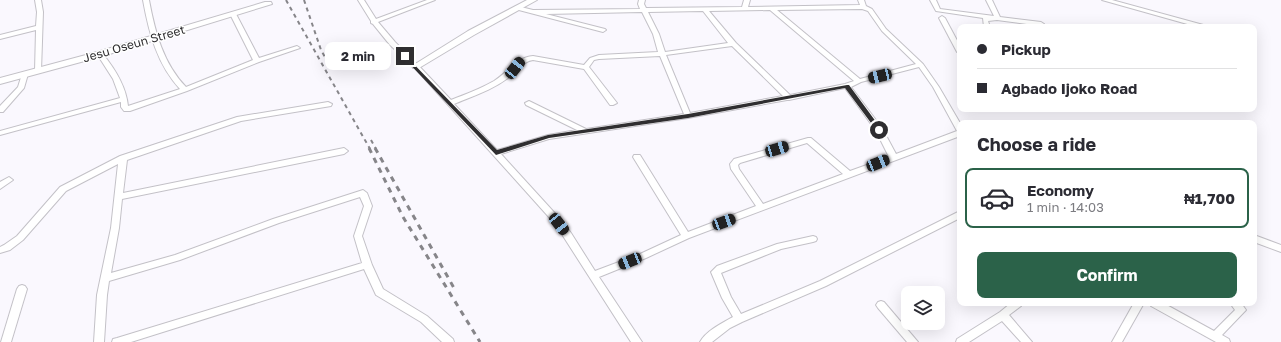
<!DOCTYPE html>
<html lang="en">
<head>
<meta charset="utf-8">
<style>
	:root { --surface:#fff; --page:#f2f2f3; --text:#2b2b33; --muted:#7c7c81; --line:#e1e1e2; --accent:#2b6249 }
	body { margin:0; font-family:"Golos Text",sans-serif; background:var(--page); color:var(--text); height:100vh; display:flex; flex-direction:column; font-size:15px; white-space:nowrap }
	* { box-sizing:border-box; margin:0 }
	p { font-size:13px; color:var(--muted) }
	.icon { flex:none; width:22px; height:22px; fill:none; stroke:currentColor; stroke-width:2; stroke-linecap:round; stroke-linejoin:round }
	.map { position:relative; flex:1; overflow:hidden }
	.sheet { position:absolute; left:957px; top:120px; width:300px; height:186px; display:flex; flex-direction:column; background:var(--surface); border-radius:8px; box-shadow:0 4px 16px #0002 }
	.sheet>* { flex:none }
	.guide { position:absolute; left:957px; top:24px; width:300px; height:88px; border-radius:8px; box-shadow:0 4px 16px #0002; display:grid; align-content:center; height:88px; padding:0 20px; background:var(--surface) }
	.buttons { position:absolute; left:901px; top:286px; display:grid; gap:8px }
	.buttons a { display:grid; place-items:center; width:44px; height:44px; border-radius:8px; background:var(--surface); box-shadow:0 4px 16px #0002; font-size:20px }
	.end { position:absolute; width:18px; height:18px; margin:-9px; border:5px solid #2f2e30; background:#fff; box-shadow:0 0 0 2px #fff }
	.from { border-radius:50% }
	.bubble { position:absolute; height:28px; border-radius:8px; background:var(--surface); box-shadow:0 4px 16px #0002; font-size:13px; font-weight:700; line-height:28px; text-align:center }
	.car { position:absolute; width:12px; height:24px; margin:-12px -6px; border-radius:5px; box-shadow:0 0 3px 1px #0007; background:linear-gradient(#222 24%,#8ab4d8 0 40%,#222 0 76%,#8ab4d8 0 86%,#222 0) }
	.guide b { display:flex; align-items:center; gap:14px; height:38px; font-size:15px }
	.guide b+b { border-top:1px solid var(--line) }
	.guide i { width:10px; height:10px; background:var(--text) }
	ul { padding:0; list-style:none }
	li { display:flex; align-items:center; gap:12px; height:60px; margin:0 8px 6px; padding:0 12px; border:2px solid var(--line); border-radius:8px }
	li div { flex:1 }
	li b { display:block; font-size:15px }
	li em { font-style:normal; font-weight:700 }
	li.on { border-color:var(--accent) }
	li>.icon { width:36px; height:36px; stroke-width:1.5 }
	h2 { padding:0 20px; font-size:18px; line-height:48px }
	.cta { display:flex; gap:8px; margin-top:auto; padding:8px 20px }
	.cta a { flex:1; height:46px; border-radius:8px; background:var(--accent); color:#fff; font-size:16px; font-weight:700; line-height:46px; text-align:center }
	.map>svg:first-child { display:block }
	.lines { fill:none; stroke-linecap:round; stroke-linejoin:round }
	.minor-casing { stroke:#c3c1c7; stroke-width:2 }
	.major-casing { stroke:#c3c1c7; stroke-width:2 }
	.minor { fill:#fff; fill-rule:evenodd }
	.major { fill:#fff; fill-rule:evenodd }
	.rail-far1 { stroke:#868589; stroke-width:2; stroke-dasharray:4 4; stroke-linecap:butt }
	.rail { stroke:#868589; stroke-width:3; stroke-dasharray:5.5 5.5; stroke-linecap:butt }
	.route { fill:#2f2e30 }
	.labels { text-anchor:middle; stroke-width:3; stroke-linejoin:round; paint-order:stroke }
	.street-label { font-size:12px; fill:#2f2e30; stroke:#fff }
</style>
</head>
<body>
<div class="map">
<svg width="1281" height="342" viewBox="0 0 1281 342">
	<rect width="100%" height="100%" fill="#faf8fe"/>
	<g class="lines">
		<g class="minor-casing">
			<g id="minor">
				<path d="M35,0H41L43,12L41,71L38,73L35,71L36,30L0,39V35L36,26L37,12Z"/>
				<path d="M143,0H149C155,32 163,63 186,87L253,60L230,14L231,13L233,12L236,14L259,58L297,46L300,48L259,62L187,91L130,111H124L121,107V102L0,135V131L120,98L113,79L97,54L98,53H102C115,69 126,86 128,106L180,89C157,64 149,33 143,0Z"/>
				<path d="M358,0H364L376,19L427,0H435L378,22L395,42L418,65L451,100C466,94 480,89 494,81C507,73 517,57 533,56L584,65L590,58L599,55L658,52L653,34L642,12L546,14L605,29L606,30L603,32L515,9V7L517,6L533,10L640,9L638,4L639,0H645L644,4L646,8L742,7L744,0H750L748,7L860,5L858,0H864L866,6L872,9L886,29L923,64L939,87L960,123V136L689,238L646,258L599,277L642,342H631L556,225L414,67L390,45L373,24L371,23V21ZM862,9L868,11L882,31L916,64L860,79L777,10ZM770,10L854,81L845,84L790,95L736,43L709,11ZM703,11L728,43L665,52L659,34L648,12ZM732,46L783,96L690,113L666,55ZM660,56L684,114L586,129L529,101L525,103L526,105L577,130L548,135L497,150L454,104C473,96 492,90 508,78C516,72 523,61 533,60L584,69L610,105H613L617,103L589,67L594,60L599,59ZM919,67L933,87L957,131L896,154L882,128L851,87L861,82ZM845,88L876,131L889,157L850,171L811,138H808L734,159L730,164L731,169L756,206L688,232L640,155H634L633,157L681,235L640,254L595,271L571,233L562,221L501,154L549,139L688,118L787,100H789ZM807,143L843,174L763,204L739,169L738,165L740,163Z"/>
				<path d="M930,0H936L940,9L994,16L986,0H992L1000,17L1041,22L1044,24L1041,26L997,20L988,21L990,27H984L983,18L936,11Z"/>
				<path d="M1102,0H1112L1207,26L1208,27H1198Z"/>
				<path d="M942,16L945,18L960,46V54L957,52L939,18Z"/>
				<path d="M25,72L28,74L24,88L3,112H0V106L18,87L22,74Z"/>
				<path d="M328,102L332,104L331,106L241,121L127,160L123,193L344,148L348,151L344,154L122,199L119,228L111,273L175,255L273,219L363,190L367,193L372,206L362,236L372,265L383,289L427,316L453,339L454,342H442L421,322L376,295L364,269L131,342H112L113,339L117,338L362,263L354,236L364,206L360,197L279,223L180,260L109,281L107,295L104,342H94L97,295L111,228L118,164L66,191L23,240L10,250L0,253V247L4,245L17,236L60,187L120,156L237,117Z"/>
				<path d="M9,177L13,180L0,189V182Z"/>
				<path d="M960,211V218L826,286L742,322L730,328L712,342H700C706,331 722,323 733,317L722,298L711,272L717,266L777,244L813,236L816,237L817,239L816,241L813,242L781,249L721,273L731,297L741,314L820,281Z"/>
				<path d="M1254,235L1281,245V252L1254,242Z"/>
				<path d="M22,285L25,286L27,289L11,342H1L17,289L19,286Z"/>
				<path d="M881,301L884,302L918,342H907L878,308L876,305L878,302Z"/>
				<path d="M1011,303H1023L1021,306L1009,315L1032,342H1021L1002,321L969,342H956L957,339L1000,312Z"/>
				<path d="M1134,303H1144L1122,342H1112Z"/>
				<path d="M1149,303H1163L1214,331L1235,310L1230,303H1241L1246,310L1222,335L1229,339L1230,342H1216L1151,306Z"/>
			</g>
		</g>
		<g class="major-casing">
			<g id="major">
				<path d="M527,0H537L474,35L419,68H413L412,66L468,31Z"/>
				<path d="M265,2H271L272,4L103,56L0,84V78L97,52Z"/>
			</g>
		</g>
		<use href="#minor" class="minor"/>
		<use href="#major" class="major"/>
		<g class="rail-far1">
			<path d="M286,0L370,149"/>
			<path d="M304,0L321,50L326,59"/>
			<path d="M371,140L376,149"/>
		</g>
		<g class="rail">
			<path d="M369,148L403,217L480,342"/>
			<path d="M375,148L454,288"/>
		</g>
	</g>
	<path class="route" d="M405,55L497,150L548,135L688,114L847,85H849L882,130L877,131L845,88L688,118L549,138L496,155L403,57V55Z"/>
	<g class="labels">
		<g class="street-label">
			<text transform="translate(134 44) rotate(-16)" y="4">Jesu Oseun Street</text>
		</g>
	</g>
</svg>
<div class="buttons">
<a><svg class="icon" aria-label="layers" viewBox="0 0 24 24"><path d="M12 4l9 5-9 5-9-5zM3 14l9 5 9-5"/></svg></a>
</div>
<i class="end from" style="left:879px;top:130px"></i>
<i class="end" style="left:405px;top:56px"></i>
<div class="bubble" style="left:325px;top:42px;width:66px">2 min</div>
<i class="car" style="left:515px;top:68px;rotate:38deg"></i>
<i class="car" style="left:880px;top:76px;rotate:257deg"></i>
<i class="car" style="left:777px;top:149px;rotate:73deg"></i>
<i class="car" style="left:878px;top:163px;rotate:68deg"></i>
<i class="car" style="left:724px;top:222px;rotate:70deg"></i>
<i class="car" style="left:559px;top:224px;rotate:142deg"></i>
<i class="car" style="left:630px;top:261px;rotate:248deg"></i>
<div class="guide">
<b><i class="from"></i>Pickup</b>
<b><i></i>Agbado Ijoko Road</b>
</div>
<section class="sheet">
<h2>Choose a ride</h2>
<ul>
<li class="on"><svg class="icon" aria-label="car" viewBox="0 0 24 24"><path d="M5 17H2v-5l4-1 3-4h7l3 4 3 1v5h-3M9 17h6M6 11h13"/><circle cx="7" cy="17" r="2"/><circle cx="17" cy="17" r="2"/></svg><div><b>Economy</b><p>1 min · 14:03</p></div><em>₦1,700</em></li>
</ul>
<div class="cta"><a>Confirm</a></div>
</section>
</div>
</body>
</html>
